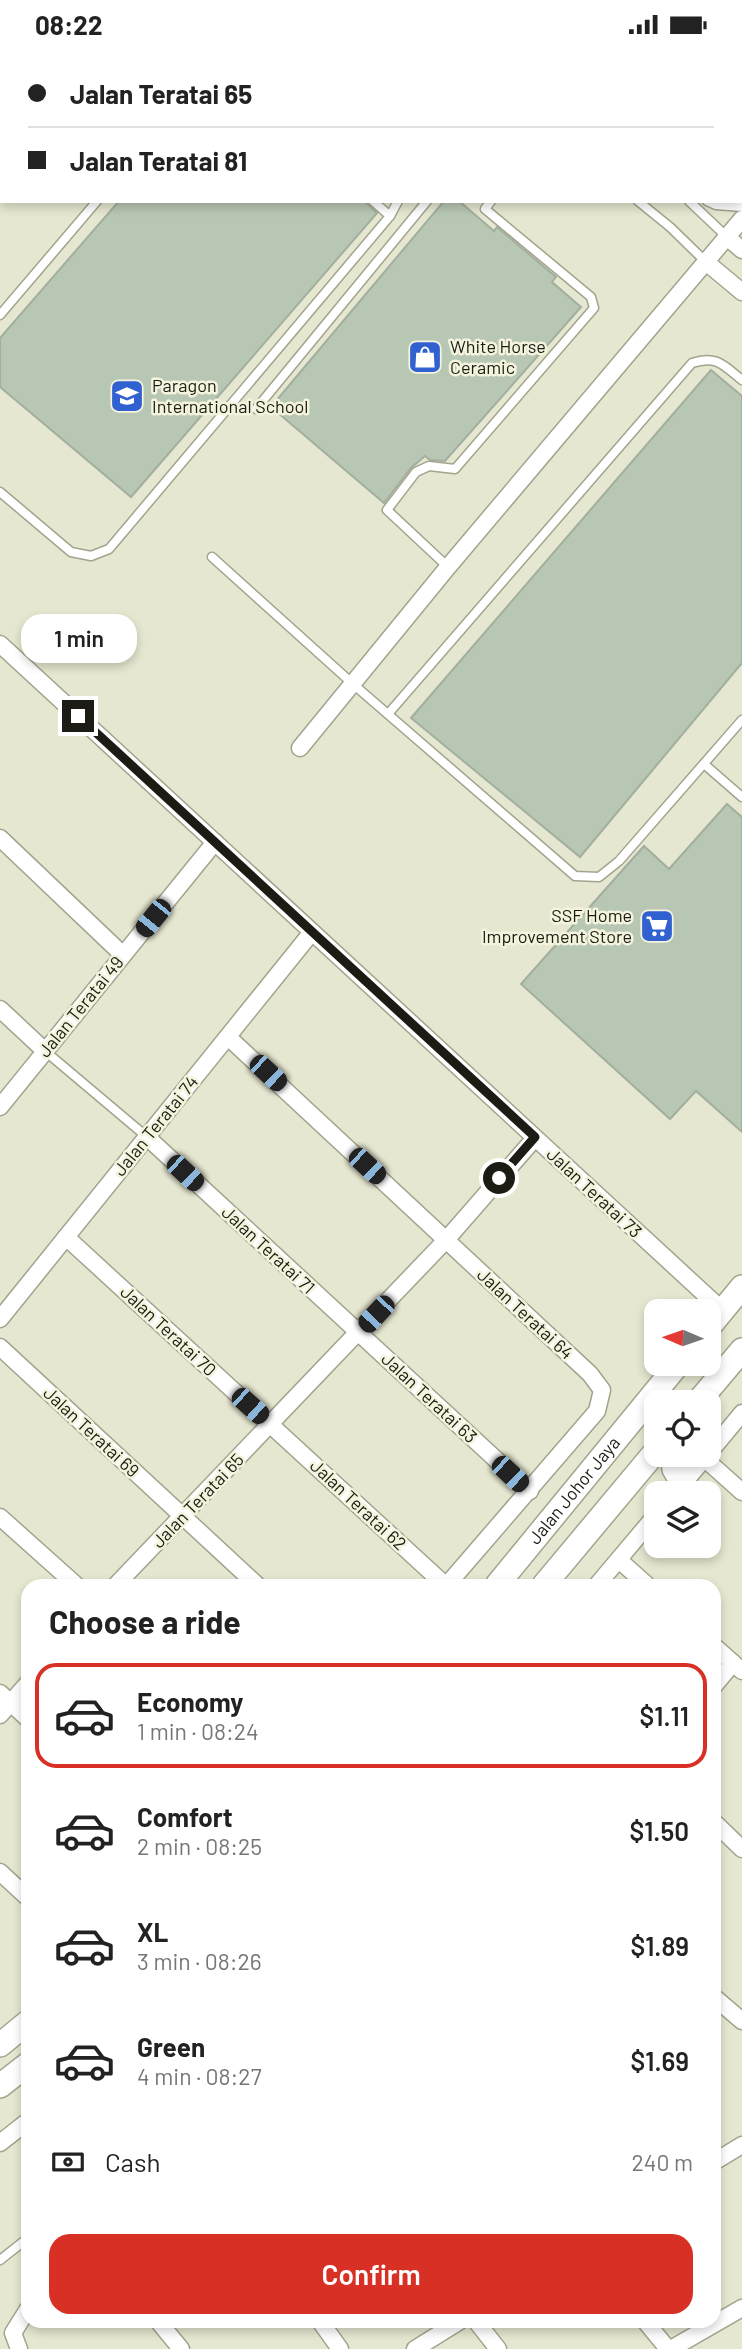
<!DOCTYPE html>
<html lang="en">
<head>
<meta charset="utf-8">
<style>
	:root { --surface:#fff; --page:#f6f6f6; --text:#222; --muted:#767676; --line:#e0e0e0; --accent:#d93025 }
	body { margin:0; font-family:Barlow,sans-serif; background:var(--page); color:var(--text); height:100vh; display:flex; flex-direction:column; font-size:26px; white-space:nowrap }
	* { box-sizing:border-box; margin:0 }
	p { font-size:23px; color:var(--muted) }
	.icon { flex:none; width:38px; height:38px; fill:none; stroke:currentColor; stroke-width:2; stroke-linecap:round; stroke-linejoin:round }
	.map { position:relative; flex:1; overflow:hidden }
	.panel { position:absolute; left:21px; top:1530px; width:700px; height:749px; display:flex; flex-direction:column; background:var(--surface); border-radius:21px; box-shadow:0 4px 10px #0003 }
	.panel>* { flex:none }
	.guide { position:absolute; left:0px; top:0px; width:742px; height:154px; box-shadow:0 4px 10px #0003; display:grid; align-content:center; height:154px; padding:0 28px; background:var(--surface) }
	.needle { width:46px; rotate:272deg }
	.tools { position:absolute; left:644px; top:1250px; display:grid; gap:14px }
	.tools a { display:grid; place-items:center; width:77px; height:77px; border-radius:14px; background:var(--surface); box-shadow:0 4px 10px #0003; font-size:35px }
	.end { position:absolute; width:32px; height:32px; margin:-16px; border:9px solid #1c1c14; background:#fff; box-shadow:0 0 0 4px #fff }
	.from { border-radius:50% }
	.bubble { position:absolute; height:49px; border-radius:21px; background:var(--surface); box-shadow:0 4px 10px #0003; font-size:23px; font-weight:600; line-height:49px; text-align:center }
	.car { position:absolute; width:21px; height:42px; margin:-21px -10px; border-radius:9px; box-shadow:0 0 5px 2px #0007; background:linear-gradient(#222 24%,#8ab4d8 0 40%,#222 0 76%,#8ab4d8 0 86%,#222 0) }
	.guide b { display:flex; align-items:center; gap:24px; height:66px; font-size:26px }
	.guide b+b { border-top:2px solid var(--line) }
	.guide i { width:18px; height:18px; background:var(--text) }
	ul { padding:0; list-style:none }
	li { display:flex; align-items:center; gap:21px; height:105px; margin:0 14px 10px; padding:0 14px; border:4px solid transparent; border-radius:21px }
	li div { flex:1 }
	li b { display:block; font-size:26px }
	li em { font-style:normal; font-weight:600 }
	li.current { border-color:var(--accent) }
	li>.icon { width:63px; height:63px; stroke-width:1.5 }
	h2 { padding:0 28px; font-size:32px; line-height:84px }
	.pay { display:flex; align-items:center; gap:18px; height:77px; padding:0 28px; font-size:26px }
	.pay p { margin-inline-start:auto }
	.action { display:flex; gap:14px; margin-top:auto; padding:14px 28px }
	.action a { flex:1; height:80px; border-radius:21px; background:var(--accent); color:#fff; font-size:28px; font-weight:600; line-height:80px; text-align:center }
	.status { display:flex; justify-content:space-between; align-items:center; height:49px; padding:0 35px; background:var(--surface); direction:ltr }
	.status svg { height:19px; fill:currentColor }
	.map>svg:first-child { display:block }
	.building { fill:#b8c6b4; stroke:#a2af9e; stroke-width:2 }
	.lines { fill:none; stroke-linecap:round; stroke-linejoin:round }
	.service-casing { stroke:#a3a38e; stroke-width:11 }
	.minor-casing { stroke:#a3a38e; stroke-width:19 }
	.secondary-casing { stroke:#a3a38e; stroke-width:26 }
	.service { stroke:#fff; stroke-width:8 }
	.minor { stroke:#fff; stroke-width:16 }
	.secondary { stroke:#fff; stroke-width:23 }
	.route { stroke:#1c1c14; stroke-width:9 }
	.labels { text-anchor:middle; stroke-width:5; stroke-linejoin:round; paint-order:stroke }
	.poi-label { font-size:18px; fill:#1c1c14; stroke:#f4f4de; text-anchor:start }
	.street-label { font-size:18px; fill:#1c1c14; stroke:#f4f4de }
</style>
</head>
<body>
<div class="status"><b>08:22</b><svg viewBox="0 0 49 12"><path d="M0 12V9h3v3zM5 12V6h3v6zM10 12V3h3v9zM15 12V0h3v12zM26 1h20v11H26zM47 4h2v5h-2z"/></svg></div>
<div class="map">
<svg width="742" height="2300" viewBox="0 0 742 2300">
	<rect width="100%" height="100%" fill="#e6e7d0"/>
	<g class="building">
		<path d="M119,152H364L377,164L131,448L0,338V289Z"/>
		<path d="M444,152H459L494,182L497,178L556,228L552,233L581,258L445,412L430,411L425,407L411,419L384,454L271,358Z"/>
		<path d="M711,321L742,347V614L580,808L411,669Z"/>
		<path d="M727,755L742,768V1083L696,1042L670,1070L521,935L644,797L669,820Z"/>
	</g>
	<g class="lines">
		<g class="service-casing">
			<g id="service">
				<path d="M456,0L458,2"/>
				<path d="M508,0L510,2"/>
				<path d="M601,0L603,2"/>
				<path d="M288,2L289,0"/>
				<path d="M316,2L317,0"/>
				<path d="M740,71L742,70"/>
				<path d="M373,152L390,167"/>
				<path d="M638,152L670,178L706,213"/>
				<path d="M689,152L727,188"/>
				<path d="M707,152L716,156L742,158"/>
				<path d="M0,266L97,152"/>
				<path d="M256,360L427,152"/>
				<path d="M0,443L71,503L91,507L109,500L390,167L398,152"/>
				<path d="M212,508L353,635L575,827L599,828L619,812L742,671"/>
				<path d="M448,518L387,461L416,423L429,417L455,420L594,259L591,248L485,160L491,152"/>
				<path d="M388,665L692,314C717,306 723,316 742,331"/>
				<path d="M704,715L742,748"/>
				<path d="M45,1002L147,1088"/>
				<path d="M0,2211L28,2189"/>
			</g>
		</g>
		<g class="minor-casing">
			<g id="minor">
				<path d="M727,188L742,201"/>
				<path d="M706,213L742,243"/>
				<path d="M0,595L722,1261"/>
				<path d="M300,699L448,518L742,170"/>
				<path d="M0,789L123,906"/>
				<path d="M0,960L45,1002"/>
				<path d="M228,988L590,1325L602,1341L597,1362L447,1536"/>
				<path d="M0,1058L215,793"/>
				<path d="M147,1088L530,1442"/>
				<path d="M66,1188L445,1536"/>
				<path d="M0,1270L312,883"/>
				<path d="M0,1298L257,1536"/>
				<path d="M709,1404L742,1364"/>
				<path d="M704,1409L742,1443"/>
				<path d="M675,1444L708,1405"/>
				<path d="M0,1468L76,1536"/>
				<path d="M619,1511L647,1536"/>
				<path d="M116,1536L446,1191L535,1089"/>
				<path d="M597,1536L656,1466"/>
				<path d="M714,1597L742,1622"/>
				<path d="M714,1637L733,1614"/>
				<path d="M0,1644L28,1670"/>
				<path d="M0,1666L28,1634"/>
				<path d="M714,1773L742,1800"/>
				<path d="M0,1823L28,1849"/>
				<path d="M714,1948L742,1972"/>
				<path d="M0,2094L28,2072"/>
				<path d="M714,2113L742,2096"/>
				<path d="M158,2272L181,2300"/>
				<path d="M320,2272L340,2300"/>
				<path d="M476,2272L498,2300"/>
				<path d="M645,2272L668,2300"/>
				<path d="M19,2300L13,2284L28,2260"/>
				<path d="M415,2300L460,2272"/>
				<path d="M671,2300L742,2259"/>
			</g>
		</g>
		<g class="secondary-casing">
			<g id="secondary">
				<path d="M709,1278L742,1238"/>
				<path d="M698,1353L742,1301"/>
				<path d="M672,1405L674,1420L683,1435"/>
				<path id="s1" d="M497,1536L679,1314"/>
				<path d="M544,1536L656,1402"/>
				<path d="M0,1996L28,1973"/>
				<path d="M0,2037L28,2015"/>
			</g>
		</g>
		<use href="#service" class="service"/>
		<use href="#minor" class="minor"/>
		<use href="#secondary" class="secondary"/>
	</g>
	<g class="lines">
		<path class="route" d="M78,667L535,1088L499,1129"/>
	</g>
	<defs>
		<g id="shop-square" transform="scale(1.75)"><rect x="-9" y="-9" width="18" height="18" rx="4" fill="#3161d0" stroke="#f4f4de"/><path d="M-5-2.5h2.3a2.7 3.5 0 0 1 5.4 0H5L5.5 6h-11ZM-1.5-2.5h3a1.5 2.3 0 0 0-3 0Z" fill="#fff"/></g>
		<g id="school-square" transform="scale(1.75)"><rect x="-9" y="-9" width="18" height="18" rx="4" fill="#3161d0" stroke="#f4f4de"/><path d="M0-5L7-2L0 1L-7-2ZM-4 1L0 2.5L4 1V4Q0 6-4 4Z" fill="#fff"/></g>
		<g id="supermarket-square" transform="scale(1.75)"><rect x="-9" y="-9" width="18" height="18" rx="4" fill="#3161d0" stroke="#f4f4de"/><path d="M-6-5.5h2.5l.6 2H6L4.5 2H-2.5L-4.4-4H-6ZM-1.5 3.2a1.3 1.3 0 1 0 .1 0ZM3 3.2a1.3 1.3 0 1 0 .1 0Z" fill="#fff"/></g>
	</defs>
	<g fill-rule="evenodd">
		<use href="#shop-square" x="425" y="308"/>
		<use href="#school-square" x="127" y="347"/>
		<use href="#supermarket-square" x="657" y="877"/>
	</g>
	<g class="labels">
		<g class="poi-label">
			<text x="450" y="304">White Horse<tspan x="450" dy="21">Ceramic</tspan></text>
			<text x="152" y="343">Paragon<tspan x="152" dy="21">International School</tspan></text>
			<text x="632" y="873" text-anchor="end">SSF Home<tspan x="632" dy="21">Improvement Store</tspan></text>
		</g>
		<g class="street-label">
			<text transform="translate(81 958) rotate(-51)" y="6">Jalan Teratai 49</text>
			<text transform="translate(156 1077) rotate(-51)" y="6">Jalan Teratai 74</text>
			<text transform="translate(594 1144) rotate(43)" y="6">Jalan Teratai 73</text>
			<text transform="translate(268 1201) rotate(43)" y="6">Jalan Teratai 71</text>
			<text transform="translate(525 1265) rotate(43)" y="6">Jalan Teratai 64</text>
			<text transform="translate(168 1282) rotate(43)" y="6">Jalan Teratai 70</text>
			<text transform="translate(429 1349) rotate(43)" y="6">Jalan Teratai 63</text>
			<text transform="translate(91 1383) rotate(43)" y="6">Jalan Teratai 69</text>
			<text dy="6" stroke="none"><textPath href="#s1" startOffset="122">Jalan Johor Jaya</textPath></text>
			<text transform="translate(198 1452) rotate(-46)" y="6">Jalan Teratai 65</text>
			<text transform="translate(358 1456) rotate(43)" y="6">Jalan Teratai 62</text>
		</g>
	</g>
</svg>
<div class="tools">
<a><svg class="needle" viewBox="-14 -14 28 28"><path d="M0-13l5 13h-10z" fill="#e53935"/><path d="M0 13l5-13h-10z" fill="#767676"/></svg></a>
<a><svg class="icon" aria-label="locate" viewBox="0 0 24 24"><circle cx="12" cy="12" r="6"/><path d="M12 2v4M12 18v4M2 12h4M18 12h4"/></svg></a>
<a><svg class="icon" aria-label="layers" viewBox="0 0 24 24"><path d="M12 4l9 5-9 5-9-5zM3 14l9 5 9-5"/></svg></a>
</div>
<i class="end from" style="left:499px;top:1129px"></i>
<i class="end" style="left:78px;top:667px"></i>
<div class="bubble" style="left:21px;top:565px;width:116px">1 min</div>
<i class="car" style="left:153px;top:869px;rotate:219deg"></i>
<i class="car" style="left:268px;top:1024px;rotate:133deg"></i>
<i class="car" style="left:367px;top:1117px;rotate:133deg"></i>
<i class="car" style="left:185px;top:1124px;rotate:133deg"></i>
<i class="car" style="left:376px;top:1265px;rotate:223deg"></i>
<i class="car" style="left:250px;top:1357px;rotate:132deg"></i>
<i class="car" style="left:510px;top:1425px;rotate:133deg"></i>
<div class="guide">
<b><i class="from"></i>Jalan Teratai 65</b>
<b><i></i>Jalan Teratai 81</b>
</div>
<section class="panel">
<h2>Choose a ride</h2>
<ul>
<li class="current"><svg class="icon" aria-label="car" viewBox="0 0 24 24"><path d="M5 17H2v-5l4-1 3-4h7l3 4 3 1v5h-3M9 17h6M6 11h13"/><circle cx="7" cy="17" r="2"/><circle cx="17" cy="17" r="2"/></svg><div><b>Economy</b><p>1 min · 08:24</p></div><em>$1.11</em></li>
<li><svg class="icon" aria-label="car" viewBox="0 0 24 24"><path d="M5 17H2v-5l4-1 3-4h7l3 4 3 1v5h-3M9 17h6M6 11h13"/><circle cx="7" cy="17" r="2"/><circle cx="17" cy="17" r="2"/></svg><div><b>Comfort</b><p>2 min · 08:25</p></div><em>$1.50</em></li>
<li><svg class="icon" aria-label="car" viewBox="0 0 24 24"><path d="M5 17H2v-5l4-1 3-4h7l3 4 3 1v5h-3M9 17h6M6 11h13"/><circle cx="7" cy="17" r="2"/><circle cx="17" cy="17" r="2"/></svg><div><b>XL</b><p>3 min · 08:26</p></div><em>$1.89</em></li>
<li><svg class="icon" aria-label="car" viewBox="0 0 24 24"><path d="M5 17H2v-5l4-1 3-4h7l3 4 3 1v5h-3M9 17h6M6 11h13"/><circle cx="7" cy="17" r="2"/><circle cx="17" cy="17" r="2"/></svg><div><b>Green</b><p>4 min · 08:27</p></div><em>$1.69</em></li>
</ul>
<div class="pay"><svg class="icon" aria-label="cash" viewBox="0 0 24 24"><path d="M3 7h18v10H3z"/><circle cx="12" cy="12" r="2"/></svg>Cash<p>240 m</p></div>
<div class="action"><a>Confirm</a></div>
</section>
</div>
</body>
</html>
